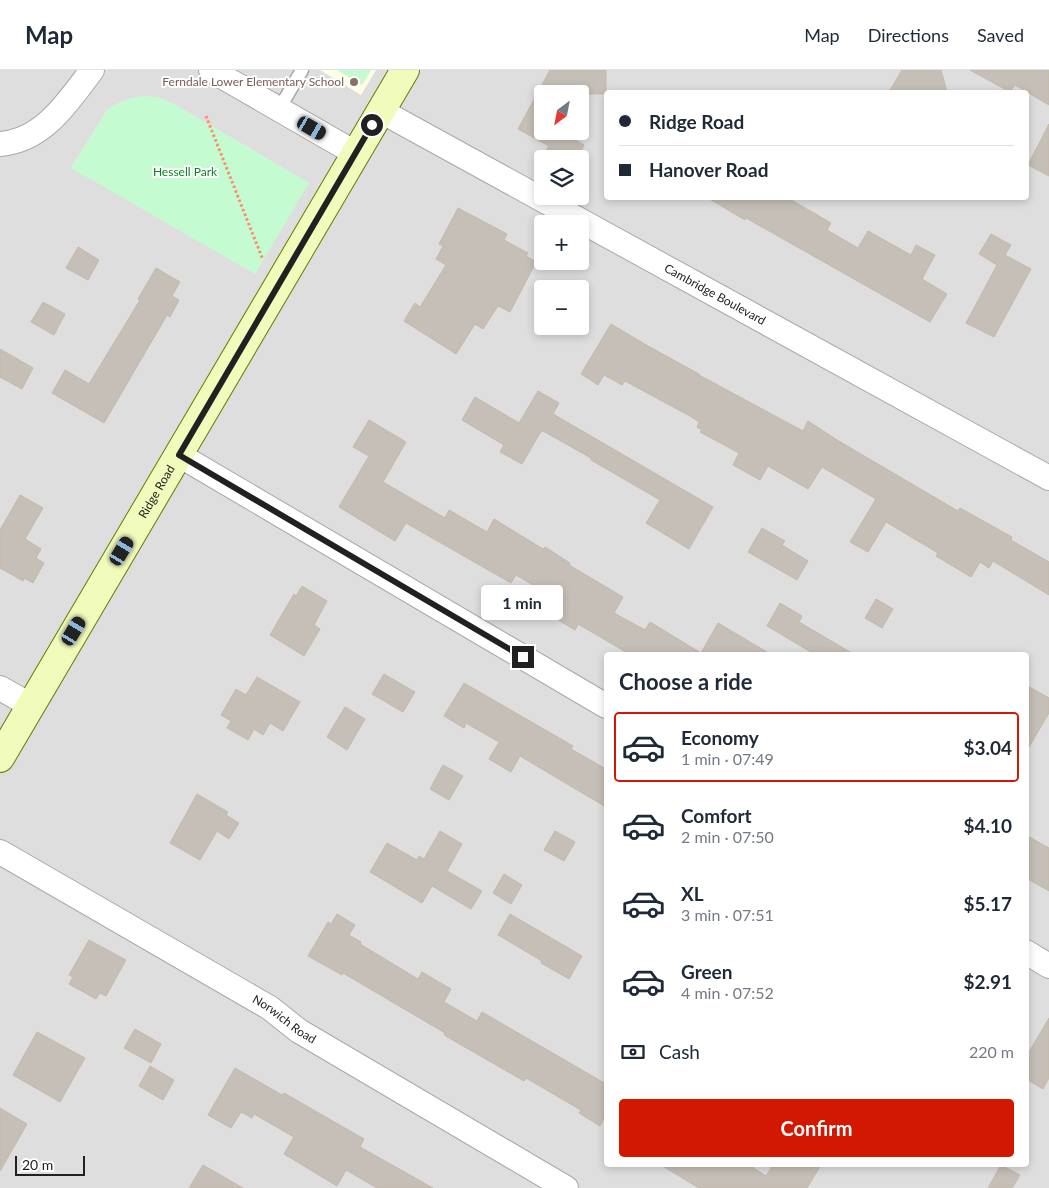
<!DOCTYPE html>
<html lang="en">
<head>
<meta charset="utf-8">
<style>
	:root { --surface:#fff; --page:#f2f2f3; --text:#1f2937; --muted:#747a83; --line:#e0e1e3; --accent:#d21800 }
	body { margin:0; font-family:Lato,sans-serif; background:var(--page); color:var(--text); height:100vh; display:flex; flex-direction:column; font-size:19px; white-space:nowrap }
	* { box-sizing:border-box; margin:0 }
	p { font-size:16px; color:var(--muted) }
	.icon { flex:none; width:28px; height:28px; fill:none; stroke:currentColor; stroke-width:2; stroke-linecap:round; stroke-linejoin:round }
	.map { position:relative; flex:1; overflow:hidden }
	.details { position:absolute; left:604px; top:582px; width:425px; height:515px; display:flex; flex-direction:column; background:var(--surface); border-radius:5px; box-shadow:0 2px 8px #0003 }
	.details>* { flex:none }
	.top-card { position:absolute; left:604px; top:20px; width:425px; height:110px; border-radius:5px; box-shadow:0 2px 8px #0003; display:grid; align-content:center; height:110px; padding:0 15px; background:var(--surface) }
	.needle { width:32px; rotate:212deg }
	.tools { position:absolute; left:534px; top:15px; display:grid; gap:10px }
	.tools a { display:grid; place-items:center; width:55px; height:55px; border-radius:5px; background:var(--surface); box-shadow:0 2px 8px #0003; font-size:25px }
	.scale { position:absolute; left:15px; bottom:12px; width:70px; box-sizing:border-box; padding-left:5px; border:2px solid #212121; border-top:0; font-size:14px; line-height:18px; white-space:nowrap; color:#212121; -webkit-text-stroke:4px #fff; paint-order:stroke }
	.end { position:absolute; width:22px; height:22px; margin:-11px; border:6px solid #212121; background:#fff; box-shadow:0 0 0 2px #fff }
	.from { border-radius:50% }
	.bubble { position:absolute; height:35px; border-radius:5px; background:var(--surface); box-shadow:0 2px 8px #0003; font-size:16px; font-weight:700; line-height:35px; text-align:center }
	.car { position:absolute; width:15px; height:30px; margin:-15px -8px; border-radius:6px; box-shadow:0 0 4px 1px #0007; background:linear-gradient(#222 24%,#8ab4d8 0 40%,#222 0 76%,#8ab4d8 0 86%,#222 0) }
	.top-card b { display:flex; align-items:center; gap:18px; height:48px; font-size:19px }
	.top-card b+b { border-top:1px solid var(--line) }
	.top-card i { width:12px; height:12px; background:var(--text) }
	ul { padding:0; list-style:none }
	li { display:flex; align-items:center; gap:15px; height:70px; margin:0 10px 8px; padding:0 5px; border:2px solid transparent; border-radius:5px }
	li div { flex:1 }
	li b { display:block; font-size:19px }
	li em { font-style:normal; font-weight:700 }
	li.active { border-color:var(--accent) }
	li>.icon { width:45px; height:45px; stroke-width:1.5 }
	h2 { padding:0 15px; font-size:22px; line-height:60px }
	.pay { display:flex; align-items:center; gap:12px; height:55px; padding:0 15px; font-size:19px }
	.pay p { margin-inline-start:auto }
	.button { display:flex; gap:10px; margin-top:auto; padding:10px 15px }
	.button a { flex:1; height:58px; border-radius:5px; background:var(--accent); color:#fff; font-size:20px; font-weight:700; line-height:58px; text-align:center }
	header { display:flex; align-items:center; gap:30px; box-sizing:border-box; height:70px; padding:0 25px; background:var(--surface); border-bottom:1px solid var(--line) }
	header strong { font-size:24px }
	nav { display:flex; gap:28px; margin-inline-start:auto; font-size:18px }
	.map>svg:first-child { display:block }
	.residential { fill:#dfdede; fill-rule:evenodd }
	.education { fill:#fcffe3 }
	.park { fill:#c5fbd0 }
	.building { fill:#c6bfb7; stroke:#c4b8a9 }
	.lines { fill:none; stroke-linecap:round; stroke-linejoin:round }
	.lane-casing { stroke:#a8a8a8; stroke-width:15 }
	.street-casing { stroke:#a8a8a8; stroke-width:26 }
	.secondary-casing { stroke:#627d03; stroke-width:30 }
	.path { stroke:#fc8d6e; stroke-width:3; stroke-dasharray:2.5 2.5; stroke-linecap:butt }
	.lane { stroke:#fff; stroke-width:12 }
	.street { stroke:#fff; stroke-width:24 }
	.secondary { stroke:#f1fbbc; stroke-width:28 }
	.route { stroke:#212121; stroke-width:6 }
	.education-dot { fill:#8d6e63; stroke:#fff; stroke-width:2 }
	.labels { text-anchor:middle; stroke-width:4; stroke-linejoin:round; paint-order:stroke }
	.education-label { font-size:12px; fill:#785e54; stroke:#fff; text-anchor:end }
	.park-label { font-size:12px; fill:#0a8422; stroke:#fff }
	.street-label { font-size:12px; fill:#212121; stroke:#fff }
</style>
</head>
<body>
<header>
<strong>Map</strong>
<nav><a>Map</a><a>Directions</a><a>Saved</a></nav>
</header>
<div class="map">
<svg width="1049" height="1118" viewBox="0 0 1049 1118">
	<rect width="100%" height="100%" fill="#f1efe8"/>
	<path class="residential" d="M0,0H320L361,25L376,0H1049V1118H0ZM606,22H1026V128H606ZM542,24H580V61H542ZM157,27L172,33L309,113L71,98L107,40ZM542,89H580V126H542ZM542,154H580V191H542ZM542,219H580V256H542ZM606,585H1026V1095H606Z"/>
	<path class="education" d="M320,0H376L361,25Z"/>
	<g class="park">
		<path d="M337,0H371L362,15Z"/>
		<path d="M143,26L157,27L172,33L309,113L255,204L71,98L107,40C119,31 129,28 143,26Z"/>
	</g>
	<g class="building">
		<path d="M550,0H606V24H542V61H559L584,75L577,89H559L546,81L549,76L518,59Z"/>
		<path d="M902,0H941L947,22H889Z"/>
		<path d="M970,0H1049V35L1015,15L1010,22Z"/>
		<path d="M1049,54V106L1028,95Z"/>
		<path d="M708,128H788L831,153L827,160L858,178L868,161L911,185L916,175L935,185L922,209L947,224L930,252L746,148L745,150Z"/>
		<path d="M458,138L507,164L504,170L528,183L526,186L536,192L510,242L498,236L483,259L475,254L456,284L404,251L415,233L420,237L446,195L436,189L443,176L439,174Z"/>
		<path d="M991,164L1011,175L1005,185L1031,199L994,267L966,253L997,195L979,184Z"/>
		<path d="M78,177L99,190L88,210L66,198Z"/>
		<path d="M156,198L180,212L172,226L179,230L170,247L167,245L104,353L52,323L65,300L89,314L140,230L138,229Z"/>
		<path d="M43,232L65,244L54,265L31,252Z"/>
		<path d="M611,254L648,276L699,304V305L803,361L808,351L837,370L958,441L960,438L1012,467L1011,470L1049,492V525L993,491L989,498L980,492L971,507L936,486L938,483L886,452L868,482L850,472L876,429L822,397L808,419L768,396L760,410L733,395L739,383L700,362L702,360L697,357L699,352L690,346L625,311L622,315L604,305L598,315L581,304Z"/>
		<path d="M0,279L33,298L22,319L0,307Z"/>
		<path d="M538,321L559,333L553,344L713,437L689,479L646,453L660,430L591,390V388L543,361L540,363L522,394L500,382L504,375L462,350L475,327L519,353Z"/>
		<path d="M369,350L406,372L383,412L445,448L449,440L487,462L494,449L543,479L545,477L570,493L569,495L623,527L614,543L645,560L650,552L701,583L718,553L772,585H631L578,554L575,560L558,550L562,543L544,532L548,524L516,505L511,513L406,453L395,471L339,437L369,386L353,377Z"/>
		<path d="M20,425L43,438L25,469L41,479L36,488L44,493L33,513L24,508L23,511L0,498V460Z"/>
		<path d="M762,458L785,471L782,475L808,491L797,510L748,482Z"/>
		<path d="M302,516L327,531L314,555L320,559L304,586L270,565L294,524L296,526Z"/>
		<path d="M876,529L893,539L882,558L865,548Z"/>
		<path d="M780,533L802,546L799,552L855,585H816L767,556Z"/>
		<path d="M384,604L415,622L403,642L372,624Z"/>
		<path d="M257,607L300,632L283,661L270,653L263,665L254,659L248,670L227,658L231,651L221,645L236,619L246,625Z"/>
		<path d="M464,613L573,676L571,679L606,699V737L520,686L511,702L489,689L499,672L466,653L464,658L444,646Z"/>
		<path d="M1026,615L1049,628V643L1026,682Z"/>
		<path d="M345,637L365,649L347,680L327,667Z"/>
		<path d="M443,695L463,706L449,730L430,719Z"/>
		<path d="M197,724L228,742L226,745L239,753L229,769L217,761L200,790L170,773Z"/>
		<path d="M440,761L462,774L447,801L482,821L471,839L432,816L422,833L370,802L387,773L417,790L419,786L424,789Z"/>
		<path d="M555,761L575,772L564,791L544,780Z"/>
		<path d="M1026,765L1049,778V821L1026,808Z"/>
		<path d="M504,804L522,815L511,834L493,823Z"/>
		<path d="M337,844L355,855L349,865L361,872L360,874L418,909L422,902L451,919L444,932L477,951L482,942L606,1014V1044L600,1056L579,1043L581,1040L526,1008L524,1011L444,965L445,963L343,903L342,905L308,886L328,852L331,854Z"/>
		<path d="M510,844L582,886L569,909L541,893L542,891L498,865Z"/>
		<path d="M89,870L126,890L106,926L100,923L96,929L69,914L73,907L69,905Z"/>
		<path d="M1049,948V1008L1043,1019L1026,1009V987Z"/>
		<path d="M135,959L161,974L151,993L124,978Z"/>
		<path d="M37,962L85,988L60,1032L13,1005Z"/>
		<path d="M150,996L174,1010L163,1030L139,1016Z"/>
		<path d="M235,998L282,1025L284,1023L364,1069L360,1077L433,1118H377L346,1100L337,1116L284,1084L294,1067L254,1044L252,1048L241,1042L231,1058L208,1045Z"/>
		<path d="M0,1038L27,1054L0,1101Z"/>
		<path d="M203,1095L243,1118H189Z"/>
		<path d="M661,1095H749L766,1106L773,1095H821L807,1118H699Z"/>
		<path d="M1001,1095L1020,1105L1012,1118H988Z"/>
	</g>
	<g class="lines">
		<g class="lane-casing">
			<path id="lane" d="M279,39L302,0"/>
		</g>
		<g class="street-casing">
			<g id="street">
				<path d="M211,0L355,83"/>
				<path id="s1" d="M381,41L1049,408"/>
				<path d="M0,74C43,71 68,32 92,0"/>
				<path d="M179,385L606,636"/>
				<path d="M0,618L30,635"/>
				<path id="s2" d="M0,782L270,938L299,961L566,1118"/>
				<path d="M1026,882L1049,896"/>
			</g>
		</g>
		<g class="secondary-casing">
			<g id="secondary">
				<path id="s3" d="M0,688L405,0"/>
			</g>
		</g>
		<path class="path" d="M206,46L263,190"/>
		<use href="#lane" class="lane"/>
		<use href="#street" class="street"/>
		<use href="#secondary" class="secondary"/>
	</g>
	<g class="lines">
		<path class="route" d="M372,55L179,385L523,587"/>
	</g>
	<circle class="education-dot" cx="354" cy="12" r="5"/>
	<g class="labels">
		<g class="education-label">
			<text x="344" y="16">Ferndale Lower Elementary School</text>
		</g>
		<g class="park-label">
			<text x="185" y="106">Hessell Park</text>
		</g>
		<g class="street-label">
			<text dy="4" stroke="none"><textPath href="#s1" startOffset="381">Cambridge Boulevard</textPath></text>
			<text dy="4" stroke="none"><textPath href="#s3" startOffset="309">Ridge Road</textPath></text>
			<text dy="4" stroke="none"><textPath href="#s2" startOffset="330">Norwich Road</textPath></text>
		</g>
	</g>
</svg>
<div class="tools">
<a><svg class="needle" viewBox="-14 -14 28 28"><path d="M0-13l5 13h-10z" fill="#e53935"/><path d="M0 13l5-13h-10z" fill="#747a83"/></svg></a>
<a><svg class="icon" aria-label="layers" viewBox="0 0 24 24"><path d="M12 4l9 5-9 5-9-5zM3 14l9 5 9-5"/></svg></a>
<a>+</a>
<a>−</a>
</div>
<div class="scale">20 m</div>
<i class="end from" style="left:372px;top:55px"></i>
<i class="end" style="left:523px;top:587px"></i>
<div class="bubble" style="left:481px;top:515px;width:82px">1 min</div>
<i class="car" style="left:312px;top:58px;rotate:120deg"></i>
<i class="car" style="left:122px;top:481px;rotate:31deg"></i>
<i class="car" style="left:74px;top:561px;rotate:31deg"></i>
<div class="top-card">
<b><i class="from"></i>Ridge Road</b>
<b><i></i>Hanover Road</b>
</div>
<section class="details">
<h2>Choose a ride</h2>
<ul>
<li class="active"><svg class="icon" aria-label="car" viewBox="0 0 24 24"><path d="M5 17H2v-5l4-1 3-4h7l3 4 3 1v5h-3M9 17h6M6 11h13"/><circle cx="7" cy="17" r="2"/><circle cx="17" cy="17" r="2"/></svg><div><b>Economy</b><p>1 min · 07:49</p></div><em>$3.04</em></li>
<li><svg class="icon" aria-label="car" viewBox="0 0 24 24"><path d="M5 17H2v-5l4-1 3-4h7l3 4 3 1v5h-3M9 17h6M6 11h13"/><circle cx="7" cy="17" r="2"/><circle cx="17" cy="17" r="2"/></svg><div><b>Comfort</b><p>2 min · 07:50</p></div><em>$4.10</em></li>
<li><svg class="icon" aria-label="car" viewBox="0 0 24 24"><path d="M5 17H2v-5l4-1 3-4h7l3 4 3 1v5h-3M9 17h6M6 11h13"/><circle cx="7" cy="17" r="2"/><circle cx="17" cy="17" r="2"/></svg><div><b>XL</b><p>3 min · 07:51</p></div><em>$5.17</em></li>
<li><svg class="icon" aria-label="car" viewBox="0 0 24 24"><path d="M5 17H2v-5l4-1 3-4h7l3 4 3 1v5h-3M9 17h6M6 11h13"/><circle cx="7" cy="17" r="2"/><circle cx="17" cy="17" r="2"/></svg><div><b>Green</b><p>4 min · 07:52</p></div><em>$2.91</em></li>
</ul>
<div class="pay"><svg class="icon" aria-label="cash" viewBox="0 0 24 24"><path d="M3 7h18v10H3z"/><circle cx="12" cy="12" r="2"/></svg>Cash<p>220 m</p></div>
<div class="button"><a>Confirm</a></div>
</section>
</div>
</body>
</html>
